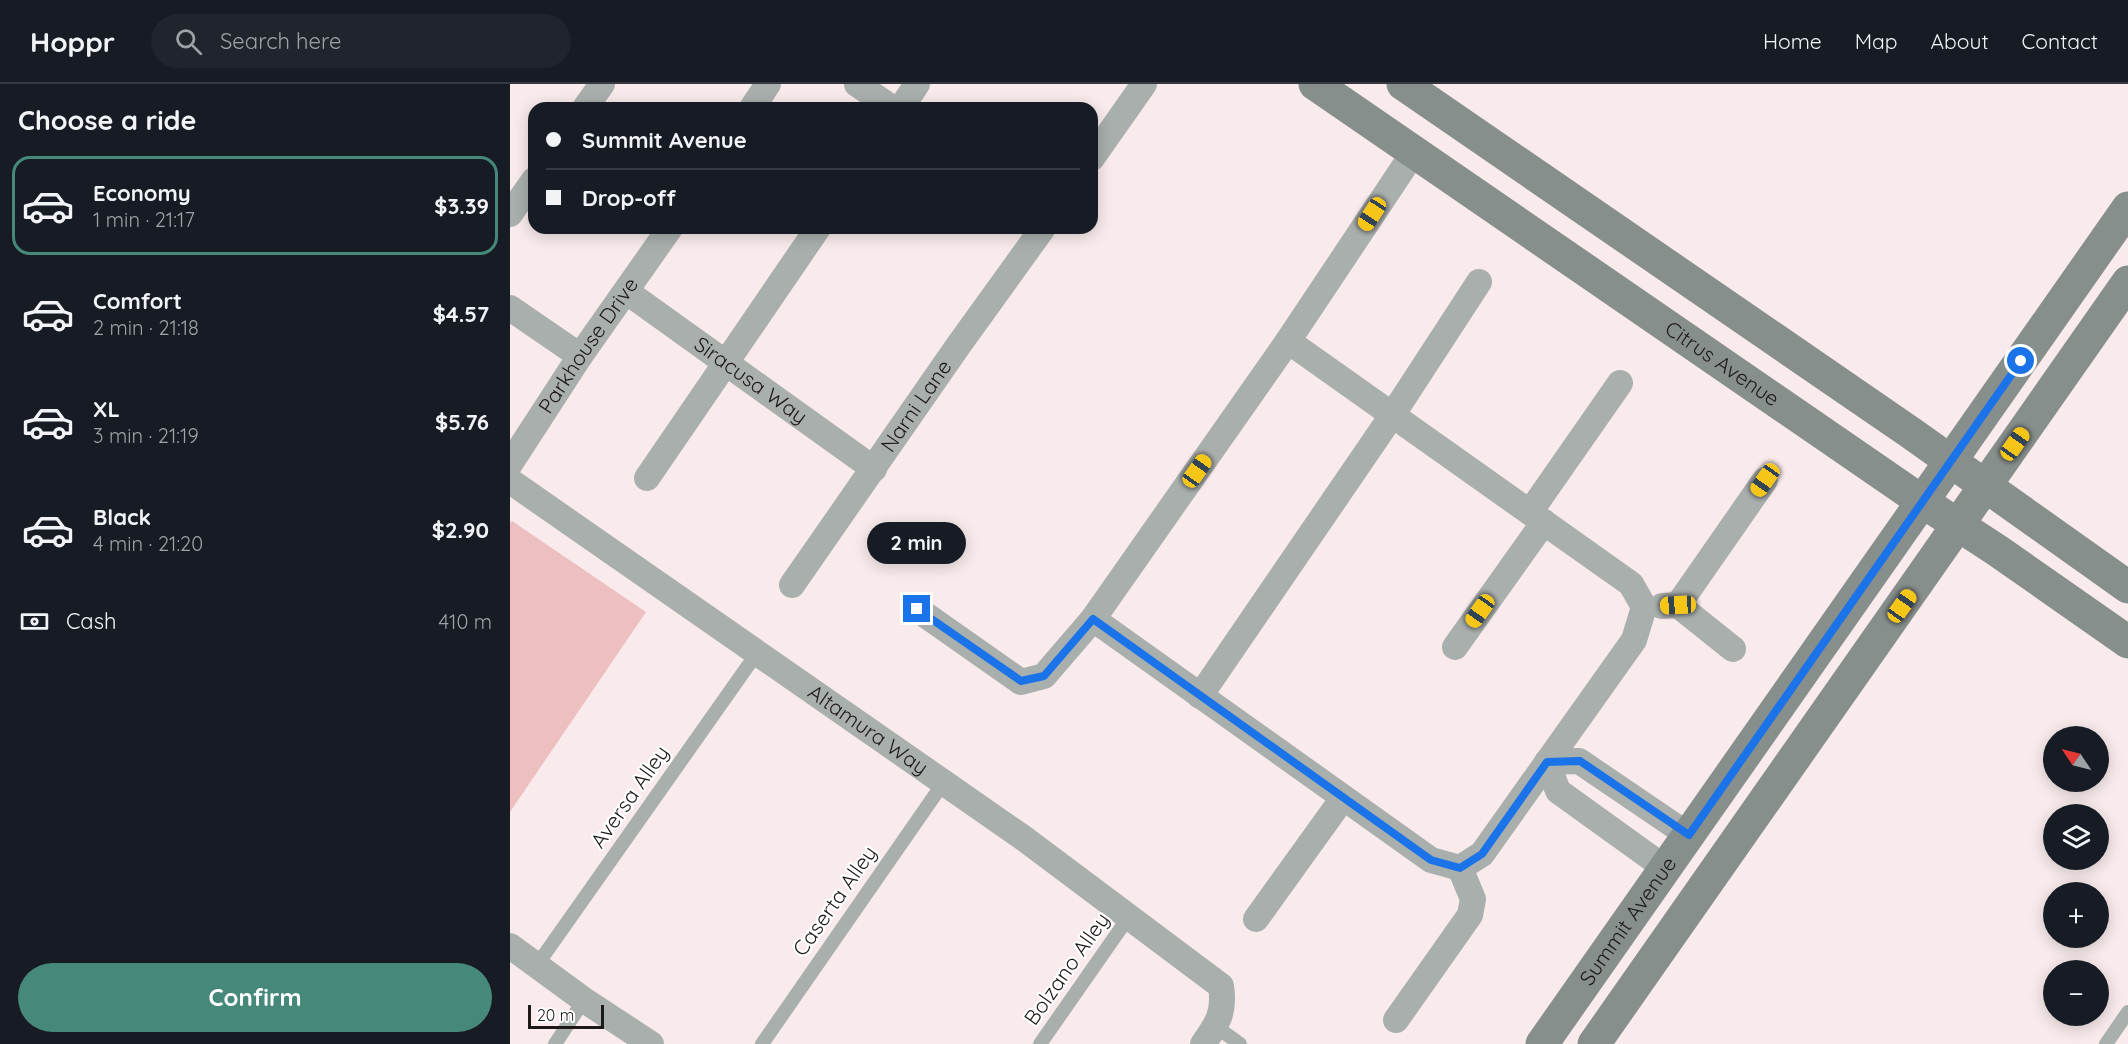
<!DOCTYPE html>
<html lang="en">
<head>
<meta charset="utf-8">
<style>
	:root { --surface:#171b24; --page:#20242c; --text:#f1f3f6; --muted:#9ea1a6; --line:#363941; --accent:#46897b }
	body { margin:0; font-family:Quicksand,sans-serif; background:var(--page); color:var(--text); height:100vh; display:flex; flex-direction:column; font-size:22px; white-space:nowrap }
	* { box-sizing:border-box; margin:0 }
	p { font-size:20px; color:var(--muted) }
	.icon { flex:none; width:33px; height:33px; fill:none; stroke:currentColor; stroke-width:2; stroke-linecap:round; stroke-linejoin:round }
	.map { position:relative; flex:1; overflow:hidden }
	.side { display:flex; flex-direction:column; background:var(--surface); width:510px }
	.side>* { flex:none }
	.top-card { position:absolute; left:18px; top:18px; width:570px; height:132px; border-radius:18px; box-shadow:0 3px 15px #0003; display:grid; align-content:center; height:132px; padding:0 18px; background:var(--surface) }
	.needle { width:39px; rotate:305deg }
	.buttons { position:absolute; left:1533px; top:642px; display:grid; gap:12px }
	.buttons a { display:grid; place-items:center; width:66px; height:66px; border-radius:50%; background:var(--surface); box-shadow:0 3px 15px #0003; font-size:30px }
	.scale { position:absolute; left:18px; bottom:15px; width:76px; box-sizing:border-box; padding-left:6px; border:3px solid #1e1919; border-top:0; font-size:16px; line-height:21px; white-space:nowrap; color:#1e1919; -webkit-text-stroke:4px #fff; paint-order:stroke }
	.end { position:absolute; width:27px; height:27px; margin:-14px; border:8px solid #1a73e8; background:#fff; box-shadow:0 0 0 3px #fff }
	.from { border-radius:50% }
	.bubble { position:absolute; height:42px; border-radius:21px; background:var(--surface); box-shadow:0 3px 15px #0003; font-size:20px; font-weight:800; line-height:42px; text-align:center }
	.car { position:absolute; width:18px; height:36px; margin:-18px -9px; border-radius:8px; box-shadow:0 0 4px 2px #0007; background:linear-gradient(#f5c518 24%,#345 0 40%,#f5c518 0 76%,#345 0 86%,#f5c518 0) }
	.top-card b { display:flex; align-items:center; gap:21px; height:57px; font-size:22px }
	.top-card b+b { border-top:2px solid var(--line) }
	.top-card i { width:15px; height:15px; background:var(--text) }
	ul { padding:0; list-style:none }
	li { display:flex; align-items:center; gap:18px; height:99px; margin:0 12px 9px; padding:0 6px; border:3px solid transparent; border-radius:18px }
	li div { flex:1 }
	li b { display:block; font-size:22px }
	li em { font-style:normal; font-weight:800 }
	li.selected { border-color:var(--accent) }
	li>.icon { width:54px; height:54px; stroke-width:1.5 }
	h2 { padding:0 18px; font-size:27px; line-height:72px }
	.pay { display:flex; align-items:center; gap:15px; height:66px; padding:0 18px; font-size:22px }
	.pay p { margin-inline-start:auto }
	.primary-button { display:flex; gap:12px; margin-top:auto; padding:12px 18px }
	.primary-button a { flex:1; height:69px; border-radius:36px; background:var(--accent); color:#fff; font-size:24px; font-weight:800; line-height:69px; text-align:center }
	header { display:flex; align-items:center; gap:36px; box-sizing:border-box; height:84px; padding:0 30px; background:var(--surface); border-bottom:2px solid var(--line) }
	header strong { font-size:28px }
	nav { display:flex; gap:33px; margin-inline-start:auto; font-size:21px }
	.search { width:420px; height:54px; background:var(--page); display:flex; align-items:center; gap:15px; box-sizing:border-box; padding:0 21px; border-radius:33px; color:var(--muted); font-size:22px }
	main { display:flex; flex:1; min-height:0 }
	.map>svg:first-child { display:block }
	.green { fill:#eebfc1 }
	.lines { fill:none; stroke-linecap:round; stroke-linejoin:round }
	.lane { stroke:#a9afad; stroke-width:14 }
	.street { stroke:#a9afad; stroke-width:26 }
	.secondary { stroke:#878f8d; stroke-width:33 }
	.route { stroke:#1a73e8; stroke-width:8 }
	.labels { text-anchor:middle; stroke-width:4.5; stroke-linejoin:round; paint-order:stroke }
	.street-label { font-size:21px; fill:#1e1919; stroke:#fff }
</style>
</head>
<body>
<header>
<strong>Hoppr</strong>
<div class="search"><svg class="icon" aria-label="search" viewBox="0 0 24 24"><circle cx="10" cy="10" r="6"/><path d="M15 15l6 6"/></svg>Search here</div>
<nav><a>Home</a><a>Map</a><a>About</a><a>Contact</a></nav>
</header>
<main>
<section class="side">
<h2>Choose a ride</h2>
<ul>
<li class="selected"><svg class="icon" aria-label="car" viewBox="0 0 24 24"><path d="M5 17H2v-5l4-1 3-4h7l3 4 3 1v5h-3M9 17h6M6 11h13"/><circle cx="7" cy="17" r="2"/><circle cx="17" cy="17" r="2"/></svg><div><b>Economy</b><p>1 min · 21:17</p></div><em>$3.39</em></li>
<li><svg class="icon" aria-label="car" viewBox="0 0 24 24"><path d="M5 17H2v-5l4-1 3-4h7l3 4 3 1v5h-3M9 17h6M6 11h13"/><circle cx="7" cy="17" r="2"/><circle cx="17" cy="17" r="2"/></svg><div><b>Comfort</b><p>2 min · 21:18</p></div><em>$4.57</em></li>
<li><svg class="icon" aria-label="car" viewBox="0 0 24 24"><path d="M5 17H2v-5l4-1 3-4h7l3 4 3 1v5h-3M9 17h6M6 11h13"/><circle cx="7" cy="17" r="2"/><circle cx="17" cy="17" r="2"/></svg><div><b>XL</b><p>3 min · 21:19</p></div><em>$5.76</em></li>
<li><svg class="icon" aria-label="car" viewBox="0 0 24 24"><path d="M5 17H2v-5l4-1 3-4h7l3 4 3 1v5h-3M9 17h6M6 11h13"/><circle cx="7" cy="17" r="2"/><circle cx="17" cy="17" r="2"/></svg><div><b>Black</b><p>4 min · 21:20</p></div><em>$2.90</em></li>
</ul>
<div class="pay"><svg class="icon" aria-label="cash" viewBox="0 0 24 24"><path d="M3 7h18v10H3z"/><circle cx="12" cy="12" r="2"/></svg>Cash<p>410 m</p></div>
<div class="primary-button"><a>Confirm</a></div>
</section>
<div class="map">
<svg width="1618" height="960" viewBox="0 0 1618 960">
	<rect width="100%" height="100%" fill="#f9ebeb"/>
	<path class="green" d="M2,437L136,528L0,728V439Z"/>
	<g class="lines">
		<g class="lane">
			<path d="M27,881L247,569"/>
			<path d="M705,942L730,960"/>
			<path d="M45,960L74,916"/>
			<path d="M252,960L434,698"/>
			<path d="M530,960L618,834"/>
			<path d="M1596,960L1618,928"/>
		</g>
		<g class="street">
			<path d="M347,0L382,24"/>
			<path d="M75,24L92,0"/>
			<path d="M242,24L258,0"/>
			<path d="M391,24L407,0"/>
			<path d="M582,74L634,0"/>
			<path d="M0,130L24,96"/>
			<path id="s1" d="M117,208L364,385"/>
			<path d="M0,224L70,272"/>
			<path id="s2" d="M0,380L70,272L160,144"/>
			<path d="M137,394L308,144"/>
			<path id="s3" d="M0,397L512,753L711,902C715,928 708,939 693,960"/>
			<path d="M1020,428L1110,299"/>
			<path id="s4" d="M282,501L448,262L533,144"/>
			<path d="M1168,521L1255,396"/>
			<path d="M1152,522L1168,521L1223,565"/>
			<path d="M407,525L511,598L534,592L583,535L778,257L904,68"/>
			<path d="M583,535L921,776L950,784L972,770L1124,556L1134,523L1121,500L778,257"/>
			<path d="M945,563L1034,438"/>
			<path d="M690,612L883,330L969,198"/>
			<path d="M1155,784L1048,707L1037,678L1069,677L1178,751"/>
			<path d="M746,835L833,714"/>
			<path d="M0,862L74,916L141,960"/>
			<path d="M886,936L960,831L963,815L950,784"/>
		</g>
		<g class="secondary">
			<path id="s5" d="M805,0L1413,418L1488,467L1618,558"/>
			<path d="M893,0L1401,349L1618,503"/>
			<path id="s6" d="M1032,960L1618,124"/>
			<path d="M1084,960L1618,198"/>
		</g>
	</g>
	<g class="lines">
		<path class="route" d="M407,525L511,597L534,592L583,535L921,776L950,784L972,770L1037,678L1070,677L1179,751L1511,277"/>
	</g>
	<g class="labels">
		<g class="street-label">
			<text dy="7" stroke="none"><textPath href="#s2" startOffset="142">Parkhouse Drive</textPath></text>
			<text dy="7" stroke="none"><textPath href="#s5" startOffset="494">Citrus Avenue</textPath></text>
			<text dy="7" stroke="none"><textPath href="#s1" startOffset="152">Siracusa Way</textPath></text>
			<text dy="7" stroke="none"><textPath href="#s4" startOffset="218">Narni Lane</textPath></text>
			<text dy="7" stroke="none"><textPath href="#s3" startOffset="436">Altamura Way</textPath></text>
			<text transform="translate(120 713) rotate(-55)" y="7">Aversa Alley</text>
			<text transform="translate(325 817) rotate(-55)" y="7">Caserta Alley</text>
			<text dy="7" stroke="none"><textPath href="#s6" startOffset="150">Summit Avenue</textPath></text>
			<text transform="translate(557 885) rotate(-55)" y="7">Bolzano Alley</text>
		</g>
	</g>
</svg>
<div class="buttons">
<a><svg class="needle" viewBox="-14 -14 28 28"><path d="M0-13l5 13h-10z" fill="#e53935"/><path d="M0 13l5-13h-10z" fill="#9ea1a6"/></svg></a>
<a><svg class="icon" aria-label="layers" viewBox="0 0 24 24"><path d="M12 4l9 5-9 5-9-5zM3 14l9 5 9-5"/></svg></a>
<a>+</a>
<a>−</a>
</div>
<div class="scale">20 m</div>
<i class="end from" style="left:1511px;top:277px"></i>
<i class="end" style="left:407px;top:525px"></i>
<div class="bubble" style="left:357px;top:438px;width:99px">2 min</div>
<i class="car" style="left:862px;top:130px;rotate:213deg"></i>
<i class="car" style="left:1505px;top:360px;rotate:35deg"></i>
<i class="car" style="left:687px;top:387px;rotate:35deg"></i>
<i class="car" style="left:1255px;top:396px;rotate:215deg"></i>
<i class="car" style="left:1168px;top:521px;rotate:267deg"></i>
<i class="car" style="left:1392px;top:522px;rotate:35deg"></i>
<i class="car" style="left:970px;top:527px;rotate:215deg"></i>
<div class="top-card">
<b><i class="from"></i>Summit Avenue</b>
<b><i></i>Drop-off</b>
</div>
</div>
</main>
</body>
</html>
